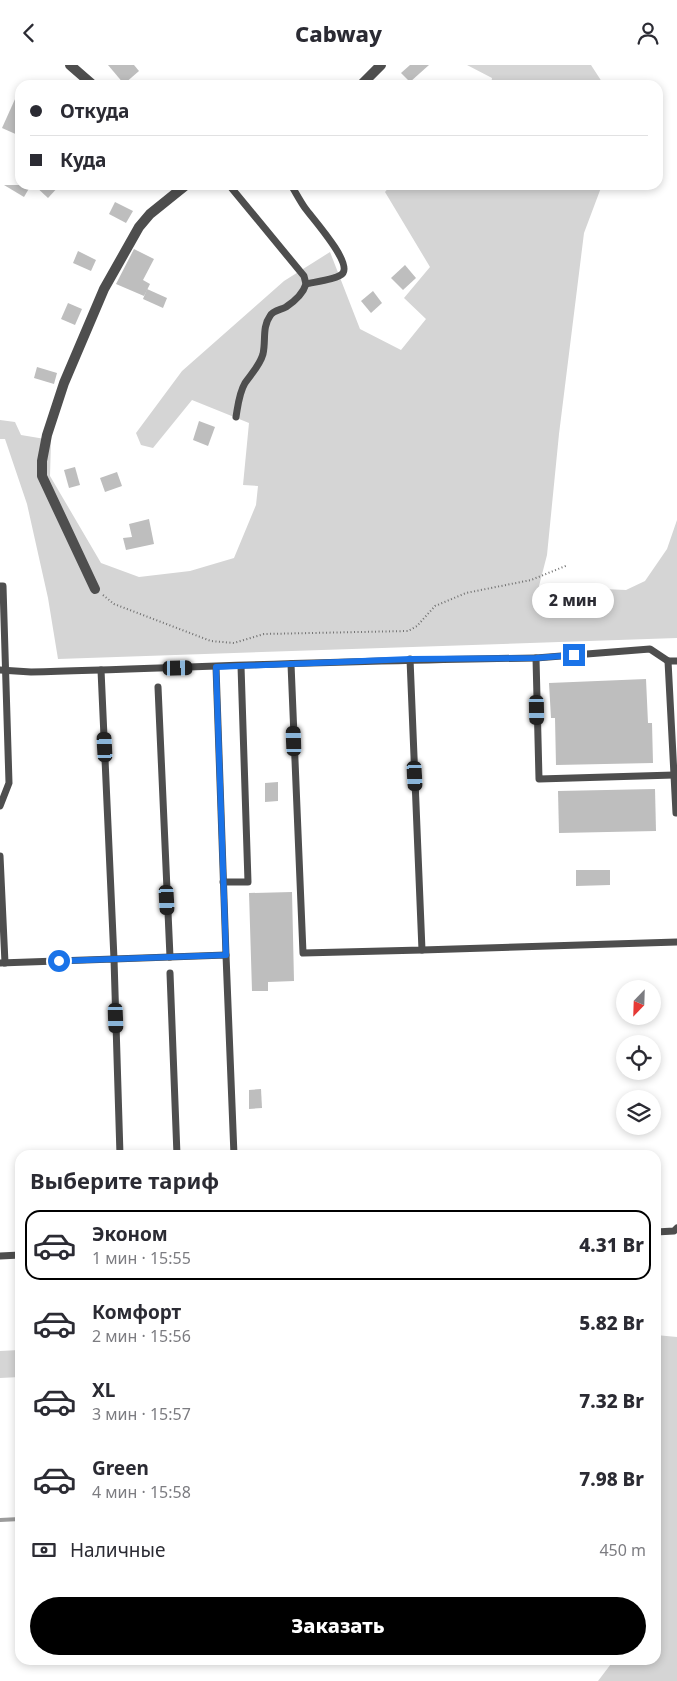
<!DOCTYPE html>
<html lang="ru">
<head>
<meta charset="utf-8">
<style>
	:root { --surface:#fff; --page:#f7f7f7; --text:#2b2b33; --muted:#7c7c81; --line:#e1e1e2; --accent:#000 }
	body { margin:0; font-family:"Noto Sans",sans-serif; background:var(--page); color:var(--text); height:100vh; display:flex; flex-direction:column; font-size:19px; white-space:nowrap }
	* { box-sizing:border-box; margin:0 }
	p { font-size:16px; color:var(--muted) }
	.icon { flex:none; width:28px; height:28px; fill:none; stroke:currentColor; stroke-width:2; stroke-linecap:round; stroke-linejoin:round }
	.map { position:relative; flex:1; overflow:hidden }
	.details { position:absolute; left:15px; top:1085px; width:646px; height:515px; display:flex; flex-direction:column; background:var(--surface); border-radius:15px; box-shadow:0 2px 8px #0003 }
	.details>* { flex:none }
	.guide { position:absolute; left:15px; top:15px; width:648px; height:110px; border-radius:15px; box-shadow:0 2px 8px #0003; display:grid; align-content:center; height:110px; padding:0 15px; background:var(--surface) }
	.needle { width:32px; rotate:203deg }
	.controls { position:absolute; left:616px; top:915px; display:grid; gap:10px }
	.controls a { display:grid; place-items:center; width:45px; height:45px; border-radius:50%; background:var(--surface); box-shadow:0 2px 8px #0003; font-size:25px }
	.end { position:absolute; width:22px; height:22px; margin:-11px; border:6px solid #1a73e8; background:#fff; box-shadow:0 0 0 2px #fff }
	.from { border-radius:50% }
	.bubble { position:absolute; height:35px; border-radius:18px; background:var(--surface); box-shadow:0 2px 8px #0003; font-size:16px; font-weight:800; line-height:35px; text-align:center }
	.car { position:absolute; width:15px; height:30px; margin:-15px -8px; border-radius:6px; box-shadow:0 0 4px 1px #0007; background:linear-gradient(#222 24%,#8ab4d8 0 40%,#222 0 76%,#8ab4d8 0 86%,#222 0) }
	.guide b { display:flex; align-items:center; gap:18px; height:48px; font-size:19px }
	.guide b+b { border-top:1px solid var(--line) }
	.guide i { width:12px; height:12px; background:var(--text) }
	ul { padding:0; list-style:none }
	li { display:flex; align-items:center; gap:15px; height:70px; margin:0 10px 8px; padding:0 5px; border:2px solid transparent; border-radius:15px }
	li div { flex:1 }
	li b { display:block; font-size:19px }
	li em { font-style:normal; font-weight:800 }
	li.current { border-color:var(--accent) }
	li>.icon { width:45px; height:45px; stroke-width:1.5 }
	h2 { padding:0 15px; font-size:22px; line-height:60px }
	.pay { display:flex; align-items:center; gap:12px; height:55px; padding:0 15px; font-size:19px }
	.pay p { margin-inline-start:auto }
	.action { display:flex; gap:10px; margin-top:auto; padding:10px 15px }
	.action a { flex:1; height:58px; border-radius:30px; background:var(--accent); color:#fff; font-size:20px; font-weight:800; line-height:58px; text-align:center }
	header { display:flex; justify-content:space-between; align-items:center; height:65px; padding:0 15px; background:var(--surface); font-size:22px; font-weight:800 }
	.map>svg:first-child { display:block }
	.green { fill:#d5d5d5 }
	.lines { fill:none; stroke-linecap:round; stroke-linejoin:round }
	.stream { stroke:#9c9c9c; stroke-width:4 }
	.building { fill:#bebebe }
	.path { stroke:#707070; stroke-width:2; stroke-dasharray:1 2.5; stroke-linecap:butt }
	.lane { stroke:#4e4e4e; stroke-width:7 }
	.street { stroke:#4e4e4e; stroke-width:10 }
	.route { stroke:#1a73e8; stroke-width:6 }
</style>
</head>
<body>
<header><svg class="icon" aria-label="back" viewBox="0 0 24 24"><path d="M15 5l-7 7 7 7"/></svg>Cabway<svg class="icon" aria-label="person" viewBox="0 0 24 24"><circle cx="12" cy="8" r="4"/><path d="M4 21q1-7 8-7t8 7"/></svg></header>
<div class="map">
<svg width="677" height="1616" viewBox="0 0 677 1616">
	<rect width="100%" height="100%" fill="#fff"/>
	<g class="green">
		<path d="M467,0H591L604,20H491L492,13Z"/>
		<path d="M391,120H602L584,168L559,369L547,490L539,521L626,525L645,516L667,484L677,455V573L58,594L48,533L27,439L5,374H0V355L15,357L21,370L51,375L50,411L101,498L139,512L190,506L234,493L256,440L258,421L243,420L249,358L192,335L153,383L141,380L136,368L182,306L284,216L330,187L360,264L401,285L426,254L404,233L430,202L385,127Z"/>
		<path d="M656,1270L677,1272V1616H598L614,1595H656Z"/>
		<path d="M20,1285V1312L0,1313V1286Z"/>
	</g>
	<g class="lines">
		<path class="stream" d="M0,1455L20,1454"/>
	</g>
	<g class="building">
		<path d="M108,0H134L139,6L124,19Z"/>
		<path d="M410,0H429L410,17L401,8Z"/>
		<path d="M20,23V71L2,63Z"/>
		<path d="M4,120H31L24,132Z"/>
		<path d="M34,120H60L48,133Z"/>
		<path d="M115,137L133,146L126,158L109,149Z"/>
		<path d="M134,184L154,194L143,215L150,219L144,231L116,219Z"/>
		<path d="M78,186L96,195L91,206L73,198Z"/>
		<path d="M405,200L416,213L403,225L391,213Z"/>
		<path d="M147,224L167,233L163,243L143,234Z"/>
		<path d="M373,226L382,238L371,248L361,236Z"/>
		<path d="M68,238L82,244L75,260L61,254Z"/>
		<path d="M37,302L57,308L54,319L34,313Z"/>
		<path d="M199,356L215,362L208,381L193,375Z"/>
		<path d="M75,402L80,420L69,423L64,405Z"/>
		<path d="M117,407L122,421L105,427L100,413Z"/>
		<path d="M149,454L154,479L126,485L123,473L132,472L129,459Z"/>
		<path d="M646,614L648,658H652L653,698L556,700L555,653H551L549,618Z"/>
		<path d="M278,717V736L265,737V718Z"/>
		<path d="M655,724L656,766L559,768L558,726Z"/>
		<path d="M576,805H610V820L576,821Z"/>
		<path d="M292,827L294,916L268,917V926H252L249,828Z"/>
		<path d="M261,1024L262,1043L249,1044V1025Z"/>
	</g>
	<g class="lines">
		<path class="path" d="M103,530L114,539L211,576L234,578L264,569L408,566L417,561L435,541L466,528L531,515L568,500"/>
		<g class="lane">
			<path d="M229,120L304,211L306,219C303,229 295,236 286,242C281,245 273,245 270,251C262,262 266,276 263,289C260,300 252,308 245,318C239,328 238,340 236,352"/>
			<path d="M291,120C296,128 300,136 305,143C313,154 351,196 343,208C339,214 314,217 306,219"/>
			<path d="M0,521H3L9,718L0,741"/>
			<path d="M668,596L650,584L536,593L539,714L674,710"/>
			<path d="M291,599L303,888L422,885L410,594"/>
			<path d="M216,602L226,890"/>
			<path d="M0,605L31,607C199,602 367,595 536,593"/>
			<path d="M101,605L114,894L226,890L234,1090"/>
			<path d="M158,622L170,892"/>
			<path d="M676,748L668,596H677"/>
			<path d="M0,791L5,898"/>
			<path d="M223,817H248L241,601"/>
			<path d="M422,885L677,877"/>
			<path d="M0,898L114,894L120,1090"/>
			<path d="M170,908L177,1090"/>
			<path d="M656,1167L674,1166L677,1163"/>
			<path d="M0,1191L20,1190"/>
		</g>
		<g class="street">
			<path d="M70,0L93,20"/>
			<path d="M361,20L381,0"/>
			<path d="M95,524L42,411V396L47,370L64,318L104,224L139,162L150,149L186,120"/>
		</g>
	</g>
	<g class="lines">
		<path class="route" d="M59,896L226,890L216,602L410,594L536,593L574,590"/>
	</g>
</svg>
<div class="controls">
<a><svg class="needle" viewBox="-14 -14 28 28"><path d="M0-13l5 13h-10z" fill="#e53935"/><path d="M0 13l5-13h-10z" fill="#7c7c81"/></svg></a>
<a><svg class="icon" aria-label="locate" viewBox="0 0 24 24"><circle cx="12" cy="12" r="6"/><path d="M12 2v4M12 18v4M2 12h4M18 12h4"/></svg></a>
<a><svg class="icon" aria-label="layers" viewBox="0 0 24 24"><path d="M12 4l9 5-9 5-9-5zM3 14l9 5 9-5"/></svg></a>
</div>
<i class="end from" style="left:59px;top:896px"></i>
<i class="end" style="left:574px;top:590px"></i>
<div class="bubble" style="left:532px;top:518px;width:82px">2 мин</div>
<i class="car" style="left:178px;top:603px;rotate:89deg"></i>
<i class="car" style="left:537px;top:645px;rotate:179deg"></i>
<i class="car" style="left:294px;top:676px;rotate:358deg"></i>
<i class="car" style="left:105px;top:682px;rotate:357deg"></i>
<i class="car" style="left:415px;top:711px;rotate:177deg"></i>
<i class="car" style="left:167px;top:835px;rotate:177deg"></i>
<i class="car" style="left:116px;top:953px;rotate:178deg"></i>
<div class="guide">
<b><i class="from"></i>Откуда</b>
<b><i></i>Куда</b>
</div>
<section class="details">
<h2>Выберите тариф</h2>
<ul>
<li class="current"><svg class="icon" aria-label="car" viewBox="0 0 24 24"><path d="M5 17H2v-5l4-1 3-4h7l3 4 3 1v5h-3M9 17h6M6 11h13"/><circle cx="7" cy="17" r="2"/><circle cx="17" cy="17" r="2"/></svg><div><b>Эконом</b><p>1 мин · 15:55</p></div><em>4.31 Br</em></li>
<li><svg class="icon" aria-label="car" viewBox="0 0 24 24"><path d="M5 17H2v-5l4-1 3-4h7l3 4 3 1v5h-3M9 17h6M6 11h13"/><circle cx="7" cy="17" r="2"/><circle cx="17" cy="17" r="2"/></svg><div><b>Комфорт</b><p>2 мин · 15:56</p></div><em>5.82 Br</em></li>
<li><svg class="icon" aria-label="car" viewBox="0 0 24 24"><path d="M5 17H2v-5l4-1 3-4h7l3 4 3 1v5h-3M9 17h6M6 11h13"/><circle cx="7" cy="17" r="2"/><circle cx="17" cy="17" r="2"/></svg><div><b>XL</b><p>3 мин · 15:57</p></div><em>7.32 Br</em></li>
<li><svg class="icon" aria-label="car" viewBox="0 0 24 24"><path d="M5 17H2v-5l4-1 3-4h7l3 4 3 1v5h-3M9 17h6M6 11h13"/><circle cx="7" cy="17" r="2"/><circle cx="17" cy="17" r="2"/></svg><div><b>Green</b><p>4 мин · 15:58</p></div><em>7.98 Br</em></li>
</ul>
<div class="pay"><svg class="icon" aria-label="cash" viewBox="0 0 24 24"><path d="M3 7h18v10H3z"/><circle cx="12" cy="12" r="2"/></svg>Наличные<p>450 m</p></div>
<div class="action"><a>Заказать</a></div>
</section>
</div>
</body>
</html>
